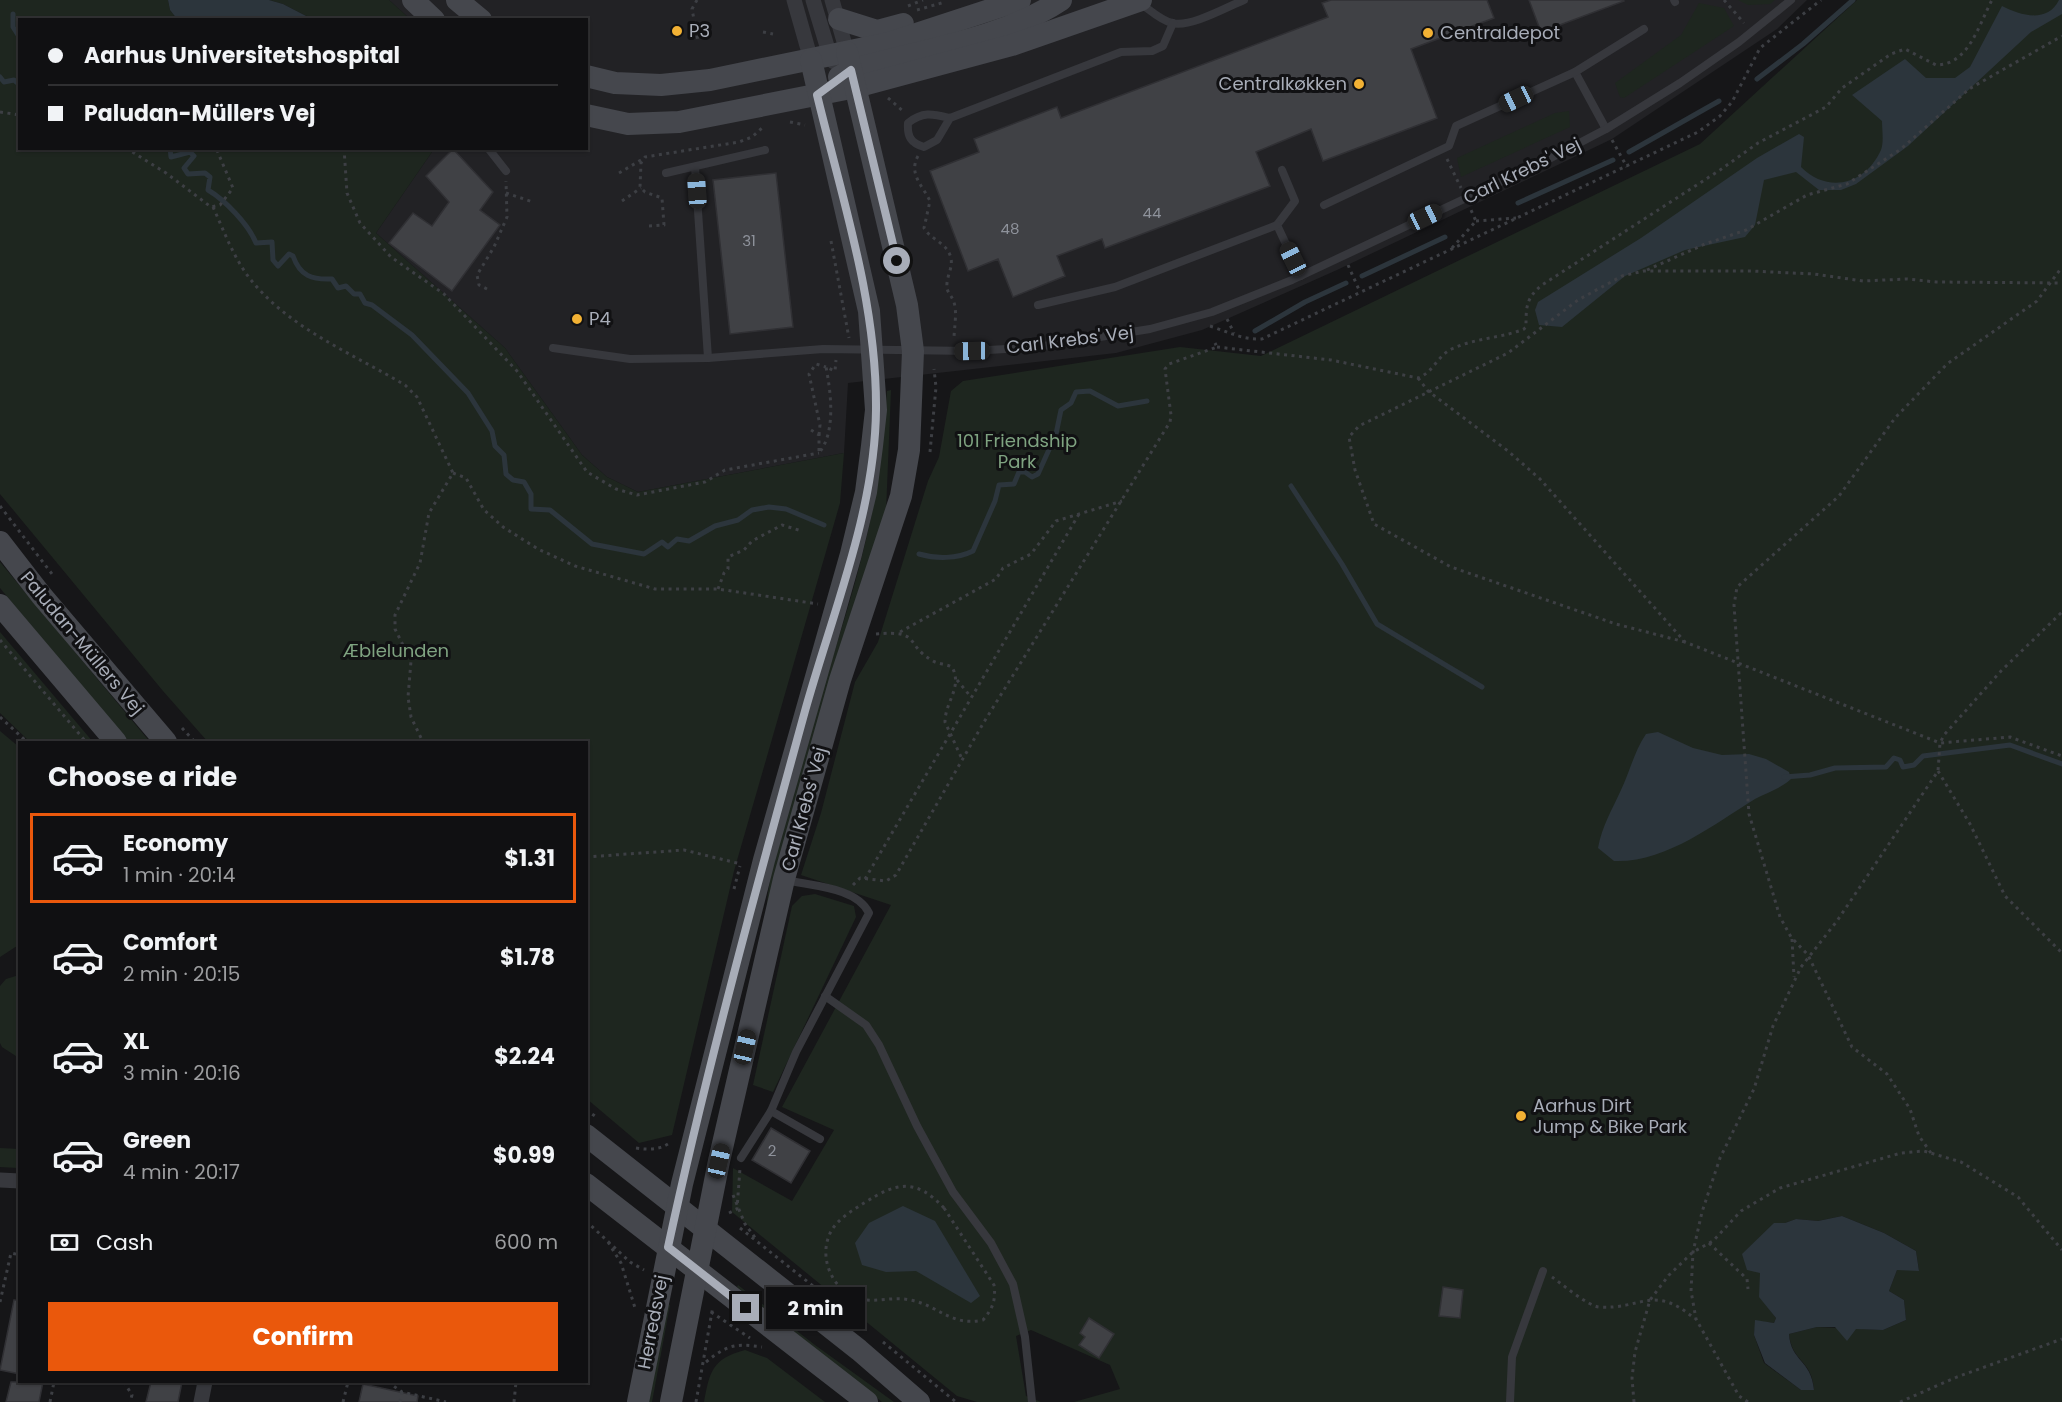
<!DOCTYPE html>
<html lang="en">
<head>
<meta charset="utf-8">
<style>
	:root { --surface:#101012; --page:#1e1e20; --text:#f1f3f6; --muted:#9c9d9f; --line:#303032; --accent:#ea580c }
	body { margin:0; font-family:Poppins,sans-serif; background:var(--page); color:var(--text); height:100vh; display:flex; flex-direction:column; font-size:22px; white-space:nowrap }
	* { box-sizing:border-box; margin:0 }
	p { font-size:20px; color:var(--muted) }
	.icon { flex:none; width:33px; height:33px; fill:none; stroke:currentColor; stroke-width:2; stroke-linecap:round; stroke-linejoin:round }
	.map { position:relative; flex:1; overflow:hidden }
	.panel { position:absolute; left:18px; top:741px; width:570px; height:642px; display:flex; flex-direction:column; background:var(--surface); border-radius:0px; box-shadow:0 2px 4px #0004,0 0 0 2px var(--line) }
	.panel>* { flex:none }
	.top-card { position:absolute; left:18px; top:18px; width:570px; height:132px; border-radius:0px; box-shadow:0 2px 4px #0004,0 0 0 2px var(--line); display:grid; align-content:center; height:132px; padding:0 30px; background:var(--surface) }
	.end { position:absolute; width:27px; height:27px; margin:-14px; border:8px solid #a8adb8; background:#111; box-shadow:0 0 0 3px #111 }
	.from { border-radius:50% }
	.bubble { position:absolute; height:42px; border-radius:0px; background:var(--surface); box-shadow:0 2px 4px #0004,0 0 0 2px var(--line); font-size:20px; font-weight:700; line-height:42px; text-align:center }
	.car { position:absolute; width:18px; height:36px; margin:-18px -9px; border-radius:8px; box-shadow:0 0 4px 2px #0007; background:linear-gradient(#222 24%,#8ab4d8 0 40%,#222 0 76%,#8ab4d8 0 86%,#222 0) }
	.top-card b { display:flex; align-items:center; gap:21px; height:57px; font-size:22px }
	.top-card b+b { border-top:2px solid var(--line) }
	.top-card i { width:15px; height:15px; background:var(--text) }
	ul { padding:0; list-style:none }
	li { display:flex; align-items:center; gap:18px; height:90px; margin:0 12px 9px; padding:0 18px; border:3px solid transparent; border-radius:0px }
	li div { flex:1 }
	li b { display:block; font-size:22px }
	li em { font-style:normal; font-weight:700 }
	li.on { border-color:var(--accent) }
	li>.icon { width:54px; height:54px; stroke-width:1.5 }
	h2 { padding:0 30px; font-size:27px; line-height:72px }
	.pay { display:flex; align-items:center; gap:15px; height:66px; padding:0 30px; font-size:22px }
	.pay p { margin-inline-start:auto }
	.action { display:flex; gap:12px; margin-top:auto; padding:12px 30px }
	.action a { flex:1; height:69px; border-radius:0px; background:var(--accent); color:#fff; font-size:24px; font-weight:700; line-height:69px; text-align:center }
	.map>svg:first-child { display:block }
	.built { fill:#222225 }
	.green { fill:#1e261f; fill-rule:evenodd }
	.water { fill:#2c353c }
	.lines { fill:none; stroke-linecap:round; stroke-linejoin:round }
	.stream { stroke:#2c353c; stroke-width:5 }
	.building { fill:#404145; stroke:#303034; stroke-width:1.5 }
	.path { stroke:#3d3f44; stroke-width:3; stroke-dasharray:3 4.5; stroke-linecap:butt }
	.lane { stroke:#37383d; stroke-width:8 }
	.street { stroke:#37383d; stroke-width:15 }
	.secondary { stroke:#45474d; stroke-width:22 }
	.route { stroke:#a8adb8; stroke-width:8 }
	.poi-dot { fill:#f2b134; stroke:#111113; stroke-width:2 }
	.labels { text-anchor:middle; stroke-width:6; stroke-linejoin:round; paint-order:stroke }
	.number-label { font-size:15px; fill:#8e929b }
	.poi-label { font-size:18px; fill:#a8adb8; stroke:#111113; text-anchor:start }
	.street-label { font-size:18px; fill:#a8adb8; stroke:#111113 }
	.park-label { font-size:18px; fill:#7fa381; stroke:#111113 }
</style>
</head>
<body>
<div class="map">
<svg width="2062" height="1402" viewBox="0 0 2062 1402">
	<rect width="100%" height="100%" fill="#161618"/>
	<path class="built" d="M389,0H1807L1777,29L1612,139L1337,270L1202,330L1116,353L848,383L844,453L638,492L607,477L582,455L505,348L376,233L434,149L586,148V20L410,19Z"/>
	<g class="green">
		<path d="M0,0H168L170,10L177,19L20,20V148L434,149L376,233L505,348L582,455L607,477L638,492L844,453L840,503L734,871L672,1135L639,1143L587,1099L586,742H208L163,691L0,494Z"/>
		<path d="M269,0H389L410,19H312L283,4Z"/>
		<path d="M1738,0H1775L1770,4L1748,5Z"/>
		<path d="M1857,0H2062V1402H1074L1120,1389L1110,1365L1031,1330L1016,1336L1026,1396L1041,1402H977L957,1396L732,1212L733,1168L792,1201L834,1130L782,1107L891,905L801,875L821,813L855,682L878,642L928,481L939,457L951,391L963,381L1180,347L1261,356L1700,144ZM1842,1216L1884,1233L1916,1251L1919,1270H1897L1889,1291L1904,1300L1906,1320L1883,1330L1817,1327L1789,1334C1792,1363 1812,1359 1814,1390H1801L1764,1363L1754,1335L1756,1321L1774,1323L1776,1318L1760,1297V1272L1785,1223L1796,1219L1818,1221Z"/>
		<path d="M1699,3L1724,8L1734,26L1624,98L1620,97L1615,83L1681,35Z"/>
		<path d="M1569,111L1570,127L1461,177L1457,158L1555,113Z"/>
		<path d="M891,390L886,512L766,914C771,842 798,771 819,702C837,642 857,583 870,522C880,479 883,435 887,391Z"/>
		<path d="M0,562L150,742H128L0,588Z"/>
		<path d="M0,632L93,742H30L0,713Z"/>
		<path d="M0,731L19,747L20,944L0,957Z"/>
		<path d="M815,894L854,906L856,917L773,1092L753,1085L792,906L802,896Z"/>
		<path d="M19,975H20L19,1058L2,1047L0,1043V986L6,979Z"/>
		<path d="M0,1148L19,1149V1168L0,1167Z"/>
		<path d="M738,1285L815,1345L894,1402H882L737,1287Z"/>
		<path d="M666,1303L670,1305L652,1402H646Z"/>
		<path d="M745,1350L767,1358L825,1402H704C710,1371 712,1359 745,1350Z"/>
	</g>
	<g class="water">
		<path d="M168,0H269L283,4L312,19H177L170,10Z"/>
		<path d="M2059,0H2062V14L2031,32L1908,146L1856,184L1841,190H1819L1796,172L1764,180L1755,225L1745,237L1685,250L1625,276L1562,327L1539,325L1535,310L1538,302L1641,238L1757,158L1799,134L1804,137L1801,167C1828,194 1865,185 1881,150C1884,142 1882,130 1882,121L1852,95L1905,59L1926,78H1955L1970,67L2002,6C2020,15 2047,24 2059,0Z"/>
		<path d="M1658,732L1693,748L1722,755L1749,754L1766,759L1789,772L1791,779C1780,789 1768,792 1755,799C1714,824 1666,863 1614,861L1598,848C1602,826 1612,810 1621,790C1630,771 1634,752 1646,734Z"/>
		<path d="M903,1206L935,1221L980,1296L971,1303L916,1271L886,1272L862,1265L855,1243L869,1223Z"/>
		<path d="M1842,1216L1884,1233L1916,1251L1919,1271L1897,1270L1889,1291L1904,1300L1906,1320L1883,1330L1856,1329L1847,1341L1835,1327H1817L1789,1334C1791,1362 1811,1359 1814,1390H1801L1765,1363L1754,1335L1755,1320L1774,1323L1776,1318L1759,1297L1760,1273L1747,1270L1742,1254L1774,1223H1785L1796,1219L1818,1221Z"/>
	</g>
	<g class="lines">
		<g class="stream">
			<path d="M13,14V27L20,38"/>
			<path d="M0,77L4,82L14,80L20,85"/>
			<path d="M1757,79L1803,44L1853,0"/>
			<path d="M170,148L171,157L190,152L194,156L184,168L188,174L205,173L210,177L208,190C225,200 249,225 256,243L272,242L273,260L278,266L289,254L293,256C300,276 312,280 332,279L338,288L346,286L354,294H360L365,303L372,305L412,335L468,393L492,431L495,446L504,455L506,474L513,480L524,482L531,494V509L550,510L592,544L644,554L662,542L668,547L677,539L689,541L715,526L738,520L752,510L769,507L786,509L824,525"/>
			<path d="M1629,152L1719,101"/>
			<path d="M1518,203L1613,160"/>
			<path d="M1362,276L1445,237"/>
			<path d="M1255,331L1305,302L1346,283"/>
			<path d="M1291,486L1342,564L1377,624L1482,687"/>
			<path d="M919,554C936,559 957,559 973,551L995,501L999,485L1014,484L1019,472H1025L1032,477L1038,474L1056,434L1061,410L1071,403L1076,392L1090,391L1118,406L1147,401"/>
			<path d="M1784,777L1810,775L1835,768L1886,767L1894,758L1900,760L1903,767L1914,765L1923,756L2010,745L2062,764"/>
		</g>
	</g>
	<g class="building">
		<path d="M1331,0H1487L1494,18L1411,49L1437,118L1323,161L1311,129L1256,152L1270,186L1105,248L1102,239L1057,256L1065,276L1013,297L998,259L968,271L930,171L979,152L974,139L1057,107L1061,118L1328,17L1322,3Z"/>
		<path d="M1529,0H1623L1624,1L1541,32Z"/>
		<path d="M453,149L493,192L480,210L500,225L452,291L389,243L413,213L432,226L449,202L426,176Z"/>
		<path d="M776,173L793,327L730,334L713,180Z"/>
		<path d="M771,1128L810,1151L791,1183L752,1160Z"/>
		<path d="M1443,1287L1463,1290L1460,1318L1439,1316Z"/>
		<path d="M14,1300L20,1301V1374L0,1370Z"/>
		<path d="M1089,1318L1114,1334L1099,1358L1079,1345L1085,1337L1080,1333Z"/>
		<path d="M11,1382H43L39,1402H6Z"/>
		<path d="M151,1382H182L178,1402H146Z"/>
		<path d="M363,1384L418,1396L417,1402H359Z"/>
	</g>
	<g class="lines">
		<g class="path">
			<path d="M697,0L692,9L698,41"/>
			<path d="M1724,0L1744,23"/>
			<path d="M908,6L923,0"/>
			<path d="M917,10L945,2"/>
			<path d="M763,32L773,34"/>
			<path d="M888,98L903,111"/>
			<path d="M0,112L20,115"/>
			<path d="M790,122L805,125"/>
			<path d="M1612,140L1627,167"/>
			<path d="M126,148L166,173L211,207L220,205L233,188L216,148"/>
			<path d="M344,148L347,193L360,223L391,257L444,294L517,371L587,472L616,489L637,495L705,482L725,470L819,453"/>
			<path d="M918,156C908,174 923,186 930,201L924,228C930,239 945,242 950,255C954,265 948,273 947,283C946,292 950,293 953,300C958,310 954,328 954,339"/>
			<path d="M1447,159L1461,188"/>
			<path d="M619,173L641,160"/>
			<path d="M506,193L533,202"/>
			<path d="M622,201L641,188"/>
			<path d="M213,207C224,231 234,259 251,280C289,328 353,354 405,385L417,397L453,473L429,513L420,563L395,615V629L411,661L408,697L411,717L423,742"/>
			<path d="M1476,221L1516,218"/>
			<path d="M649,226L664,225L662,198L645,192L640,187L641,163L645,157L739,142L752,137L763,127"/>
			<path d="M831,241L849,338"/>
			<path d="M1452,248L1476,221L1470,208"/>
			<path d="M1348,265L1360,292"/>
			<path d="M1647,270L1705,244L1746,230L1807,195L1847,184L1901,149L1969,89L2062,36"/>
			<path d="M487,289L479,285L477,275L494,247L507,217L506,181"/>
			<path d="M1227,319L1234,333"/>
			<path d="M1210,326C1228,332 1243,340 1262,339L1698,132L1720,116L1732,102L1760,48L1821,0"/>
			<path d="M1217,347L1331,360L1418,378C1434,372 1438,354 1454,348C1476,338 1502,338 1524,329L1526,327C1526,307 1526,298 1542,285L1720,170L1758,143L1826,107L1842,88L1891,54L1905,49L1936,65C1969,65 1979,24 1992,0"/>
			<path d="M1418,378L1428,391L1508,451L1540,479L1685,642L1940,743L2010,737L2062,756"/>
			<path d="M811,430L819,435V453C836,432 831,393 826,367L835,371L836,360"/>
			<path d="M819,435L820,425L809,374L816,364L826,367"/>
			<path d="M930,452L936,387L934,369"/>
			<path d="M453,473L466,478L484,510L503,527L538,549L575,566L655,589H718L818,604"/>
			<path d="M0,506L52,574"/>
			<path d="M718,589L724,573L728,569V557L744,550L752,541L782,525L802,531"/>
			<path d="M900,632L996,579L1003,568L1031,554L1056,521L1122,501"/>
			<path d="M876,634C923,630 903,644 933,661C938,664 946,664 952,667C963,687 945,702 945,722L962,759"/>
			<path d="M0,640L86,742"/>
			<path d="M1685,642L1616,624L1451,567L1374,524L1355,470L1349,437L1359,426L1508,353L1578,300L1622,276L1644,271H1751L1814,274L1863,281L1907,279L1936,282L2062,283"/>
			<path d="M957,680L971,697"/>
			<path d="M0,717L27,742"/>
			<path d="M182,728L195,742"/>
			<path d="M1938,771L1970,824L2005,896L2062,953"/>
			<path d="M586,857L684,850L741,864"/>
			<path d="M865,879L1079,514"/>
			<path d="M853,885L860,878L886,881L896,875L984,722L1170,422L1171,415L1165,369L1169,364L1217,347L1215,343"/>
			<path d="M734,889L740,866"/>
			<path d="M1792,939L1794,977"/>
			<path d="M586,1110L595,1116"/>
			<path d="M636,1148C650,1150 660,1150 671,1142"/>
			<path d="M1931,1153L1919,1136L1910,1109L1887,1074L1852,1047L1808,955L1791,937L1780,917L1749,814L1734,605L1737,587L1839,496L1895,418L1947,364L2037,301L2062,267"/>
			<path d="M733,1195L745,1224L756,1239"/>
			<path d="M944,1208L994,1285C996,1300 993,1308 983,1320C951,1327 938,1305 910,1300C893,1296 876,1303 860,1299C831,1291 816,1254 833,1228C841,1217 853,1210 864,1203C897,1182 916,1178 944,1208L946,1204"/>
			<path d="M729,1213L737,1209L740,1168"/>
			<path d="M586,1221L630,1262L644,1270"/>
			<path d="M740,1228L847,1313"/>
			<path d="M608,1242L621,1263L636,1311"/>
			<path d="M1709,1243L1747,1279L1748,1289"/>
			<path d="M1552,1277C1562,1284 1588,1306 1599,1307C1642,1310 1653,1283 1695,1319"/>
			<path d="M0,1302L11,1253L20,1255"/>
			<path d="M711,1312L750,1338"/>
			<path d="M883,1342L956,1402"/>
			<path d="M706,1362C727,1345 735,1343 762,1347"/>
			<path d="M124,1382L132,1395L130,1402"/>
			<path d="M388,1382L402,1392L446,1402"/>
			<path d="M50,1402L54,1382"/>
			<path d="M343,1402L348,1382"/>
			<path d="M400,1402L402,1392"/>
			<path d="M514,1402L516,1382"/>
			<path d="M696,1402L713,1306"/>
			<path d="M1634,1402L1632,1378L1635,1352L1650,1300L1669,1275L1693,1252L1713,1241L1741,1211L1780,1188L1901,1153L1924,1151L1961,1162L2018,1197L2062,1250"/>
			<path d="M1748,1402L1739,1396L1696,1319L1691,1291L1693,1252L1702,1212L1720,1158L1754,1089L1773,1026L1801,967L1837,921L1938,771L1940,743L1944,735L2001,671L2062,612"/>
			<path d="M1900,1402L1957,1377L2062,1339"/>
		</g>
		<g class="lane">
			<path d="M1674,0L1675,2"/>
			<path d="M1140,3C1150,10 1160,20 1172,23C1190,28 1227,7 1244,0"/>
			<path d="M1575,72L1606,129"/>
			<path d="M950,118L937,140L924,147C911,143 907,137 908,123C923,111 933,114 950,118L1121,52L1152,51L1163,46L1173,23"/>
			<path d="M488,148L506,171"/>
			<path d="M695,167L708,358"/>
			<path d="M1282,170L1295,201L1277,225L1301,276"/>
			<path d="M666,173L765,150"/>
			<path d="M1324,205L1449,146L1456,126L1575,72L1644,29"/>
			<path d="M1038,305L1115,287L1277,225"/>
			<path d="M553,348L630,359L708,358L823,349L972,351L1037,347L1150,329L1212,312L1292,280L1549,159L1606,129L1680,83L1739,42L1791,0"/>
			<path d="M825,996L866,1025L879,1045L917,1126L953,1192L991,1243L1013,1284L1025,1337L1032,1402"/>
			<path d="M771,1111L820,1139"/>
			<path d="M741,1158L771,1111L796,1052L869,913C857,887 811,886 786,880"/>
			<path d="M1510,1402L1512,1357L1543,1271"/>
		</g>
		<g class="street">
			<path d="M794,0L811,60"/>
			<path d="M813,0L830,56L834,62"/>
			<path d="M832,0L847,52"/>
			<path d="M0,1180L20,1181"/>
			<path d="M201,1402L205,1382"/>
		</g>
		<g class="secondary">
			<path d="M413,0L434,20"/>
			<path d="M457,0L481,20"/>
			<path d="M839,19L877,31L903,24"/>
			<path d="M586,76L615,83L661,85L710,80L889,43L1020,0"/>
			<path d="M839,77L851,70C920,50 1001,40 1061,0"/>
			<path d="M586,115L628,124L679,122L856,87L1012,45L1141,0"/>
			<path d="M0,542L41,595L166,742"/>
			<path d="M0,605L116,742"/>
			<path d="M586,1135L859,1350L919,1402"/>
			<path d="M586,1184L867,1402"/>
			<path d="M638,1402L682,1184L764,860L851,554L866,492L872,446L876,410L869,311L811,60"/>
			<path d="M671,1402L719,1161L784,879L840,680L901,496L909,450L913,351L907,305L847,52"/>
		</g>
	</g>
	<g class="lines">
		<path class="route" d="M746,1308L668,1247C707,1067 756,889 805,711C832,614 875,512 876,410C877,303 842,198 817,95L851,70L897,261"/>
	</g>
	<g class="poi-dot">
		<circle cx="677" cy="31" r="6"/>
		<circle cx="1428" cy="33" r="6"/>
		<circle cx="1359" cy="84" r="6"/>
		<circle cx="577" cy="319" r="6"/>
		<circle cx="1521" cy="1116" r="6"/>
	</g>
	<g class="labels">
		<g class="number-label">
			<text x="1152" y="218">44</text>
			<text x="1010" y="234">48</text>
			<text x="749" y="246">31</text>
			<text x="772" y="1156">2</text>
		</g>
		<g class="poi-label">
			<text x="689" y="37">P3</text>
			<text x="1440" y="39">Centraldepot</text>
			<text x="1347" y="90" text-anchor="end">Centralkøkken</text>
			<text x="589" y="325">P4</text>
			<text x="1533" y="1112">Aarhus Dirt<tspan x="1533" dy="21">Jump &amp; Bike Park</tspan></text>
		</g>
		<g class="street-label">
			<text transform="translate(1522 171) rotate(-26)" y="6">Carl Krebs' Vej</text>
			<text transform="translate(1070 340) rotate(-7)" y="6">Carl Krebs' Vej</text>
			<text transform="translate(82 643) rotate(50)" y="6">Paludan-Müllers Vej</text>
			<text transform="translate(804 809) rotate(-75)" y="6">Carl Krebs' Vej</text>
			<text transform="translate(653 1322) rotate(-79)" y="6">Herredsvej</text>
		</g>
		<g class="park-label">
			<text x="1017" y="447">101 Friendship<tspan x="1017" dy="21">Park</tspan></text>
			<text x="396" y="657">Æblelunden</text>
		</g>
	</g>
</svg>
<i class="end from" style="left:897px;top:261px"></i>
<i class="end" style="left:746px;top:1308px"></i>
<div class="bubble" style="left:766px;top:1287px;width:99px">2 min</div>
<i class="car" style="left:1516px;top:99px;rotate:245deg"></i>
<i class="car" style="left:697px;top:191px;rotate:356deg"></i>
<i class="car" style="left:1425px;top:217px;rotate:65deg"></i>
<i class="car" style="left:1293px;top:259px;rotate:334deg"></i>
<i class="car" style="left:972px;top:351px;rotate:269deg"></i>
<i class="car" style="left:745px;top:1047px;rotate:13deg"></i>
<i class="car" style="left:719px;top:1161px;rotate:13deg"></i>
<div class="top-card">
<b><i class="from"></i>Aarhus Universitetshospital</b>
<b><i></i>Paludan-Müllers Vej</b>
</div>
<section class="panel">
<h2>Choose a ride</h2>
<ul>
<li class="on"><svg class="icon" aria-label="car" viewBox="0 0 24 24"><path d="M5 17H2v-5l4-1 3-4h7l3 4 3 1v5h-3M9 17h6M6 11h13"/><circle cx="7" cy="17" r="2"/><circle cx="17" cy="17" r="2"/></svg><div><b>Economy</b><p>1 min · 20:14</p></div><em>$1.31</em></li>
<li><svg class="icon" aria-label="car" viewBox="0 0 24 24"><path d="M5 17H2v-5l4-1 3-4h7l3 4 3 1v5h-3M9 17h6M6 11h13"/><circle cx="7" cy="17" r="2"/><circle cx="17" cy="17" r="2"/></svg><div><b>Comfort</b><p>2 min · 20:15</p></div><em>$1.78</em></li>
<li><svg class="icon" aria-label="car" viewBox="0 0 24 24"><path d="M5 17H2v-5l4-1 3-4h7l3 4 3 1v5h-3M9 17h6M6 11h13"/><circle cx="7" cy="17" r="2"/><circle cx="17" cy="17" r="2"/></svg><div><b>XL</b><p>3 min · 20:16</p></div><em>$2.24</em></li>
<li><svg class="icon" aria-label="car" viewBox="0 0 24 24"><path d="M5 17H2v-5l4-1 3-4h7l3 4 3 1v5h-3M9 17h6M6 11h13"/><circle cx="7" cy="17" r="2"/><circle cx="17" cy="17" r="2"/></svg><div><b>Green</b><p>4 min · 20:17</p></div><em>$0.99</em></li>
</ul>
<div class="pay"><svg class="icon" aria-label="cash" viewBox="0 0 24 24"><path d="M3 7h18v10H3z"/><circle cx="12" cy="12" r="2"/></svg>Cash<p>600 m</p></div>
<div class="action"><a>Confirm</a></div>
</section>
</div>
</body>
</html>
